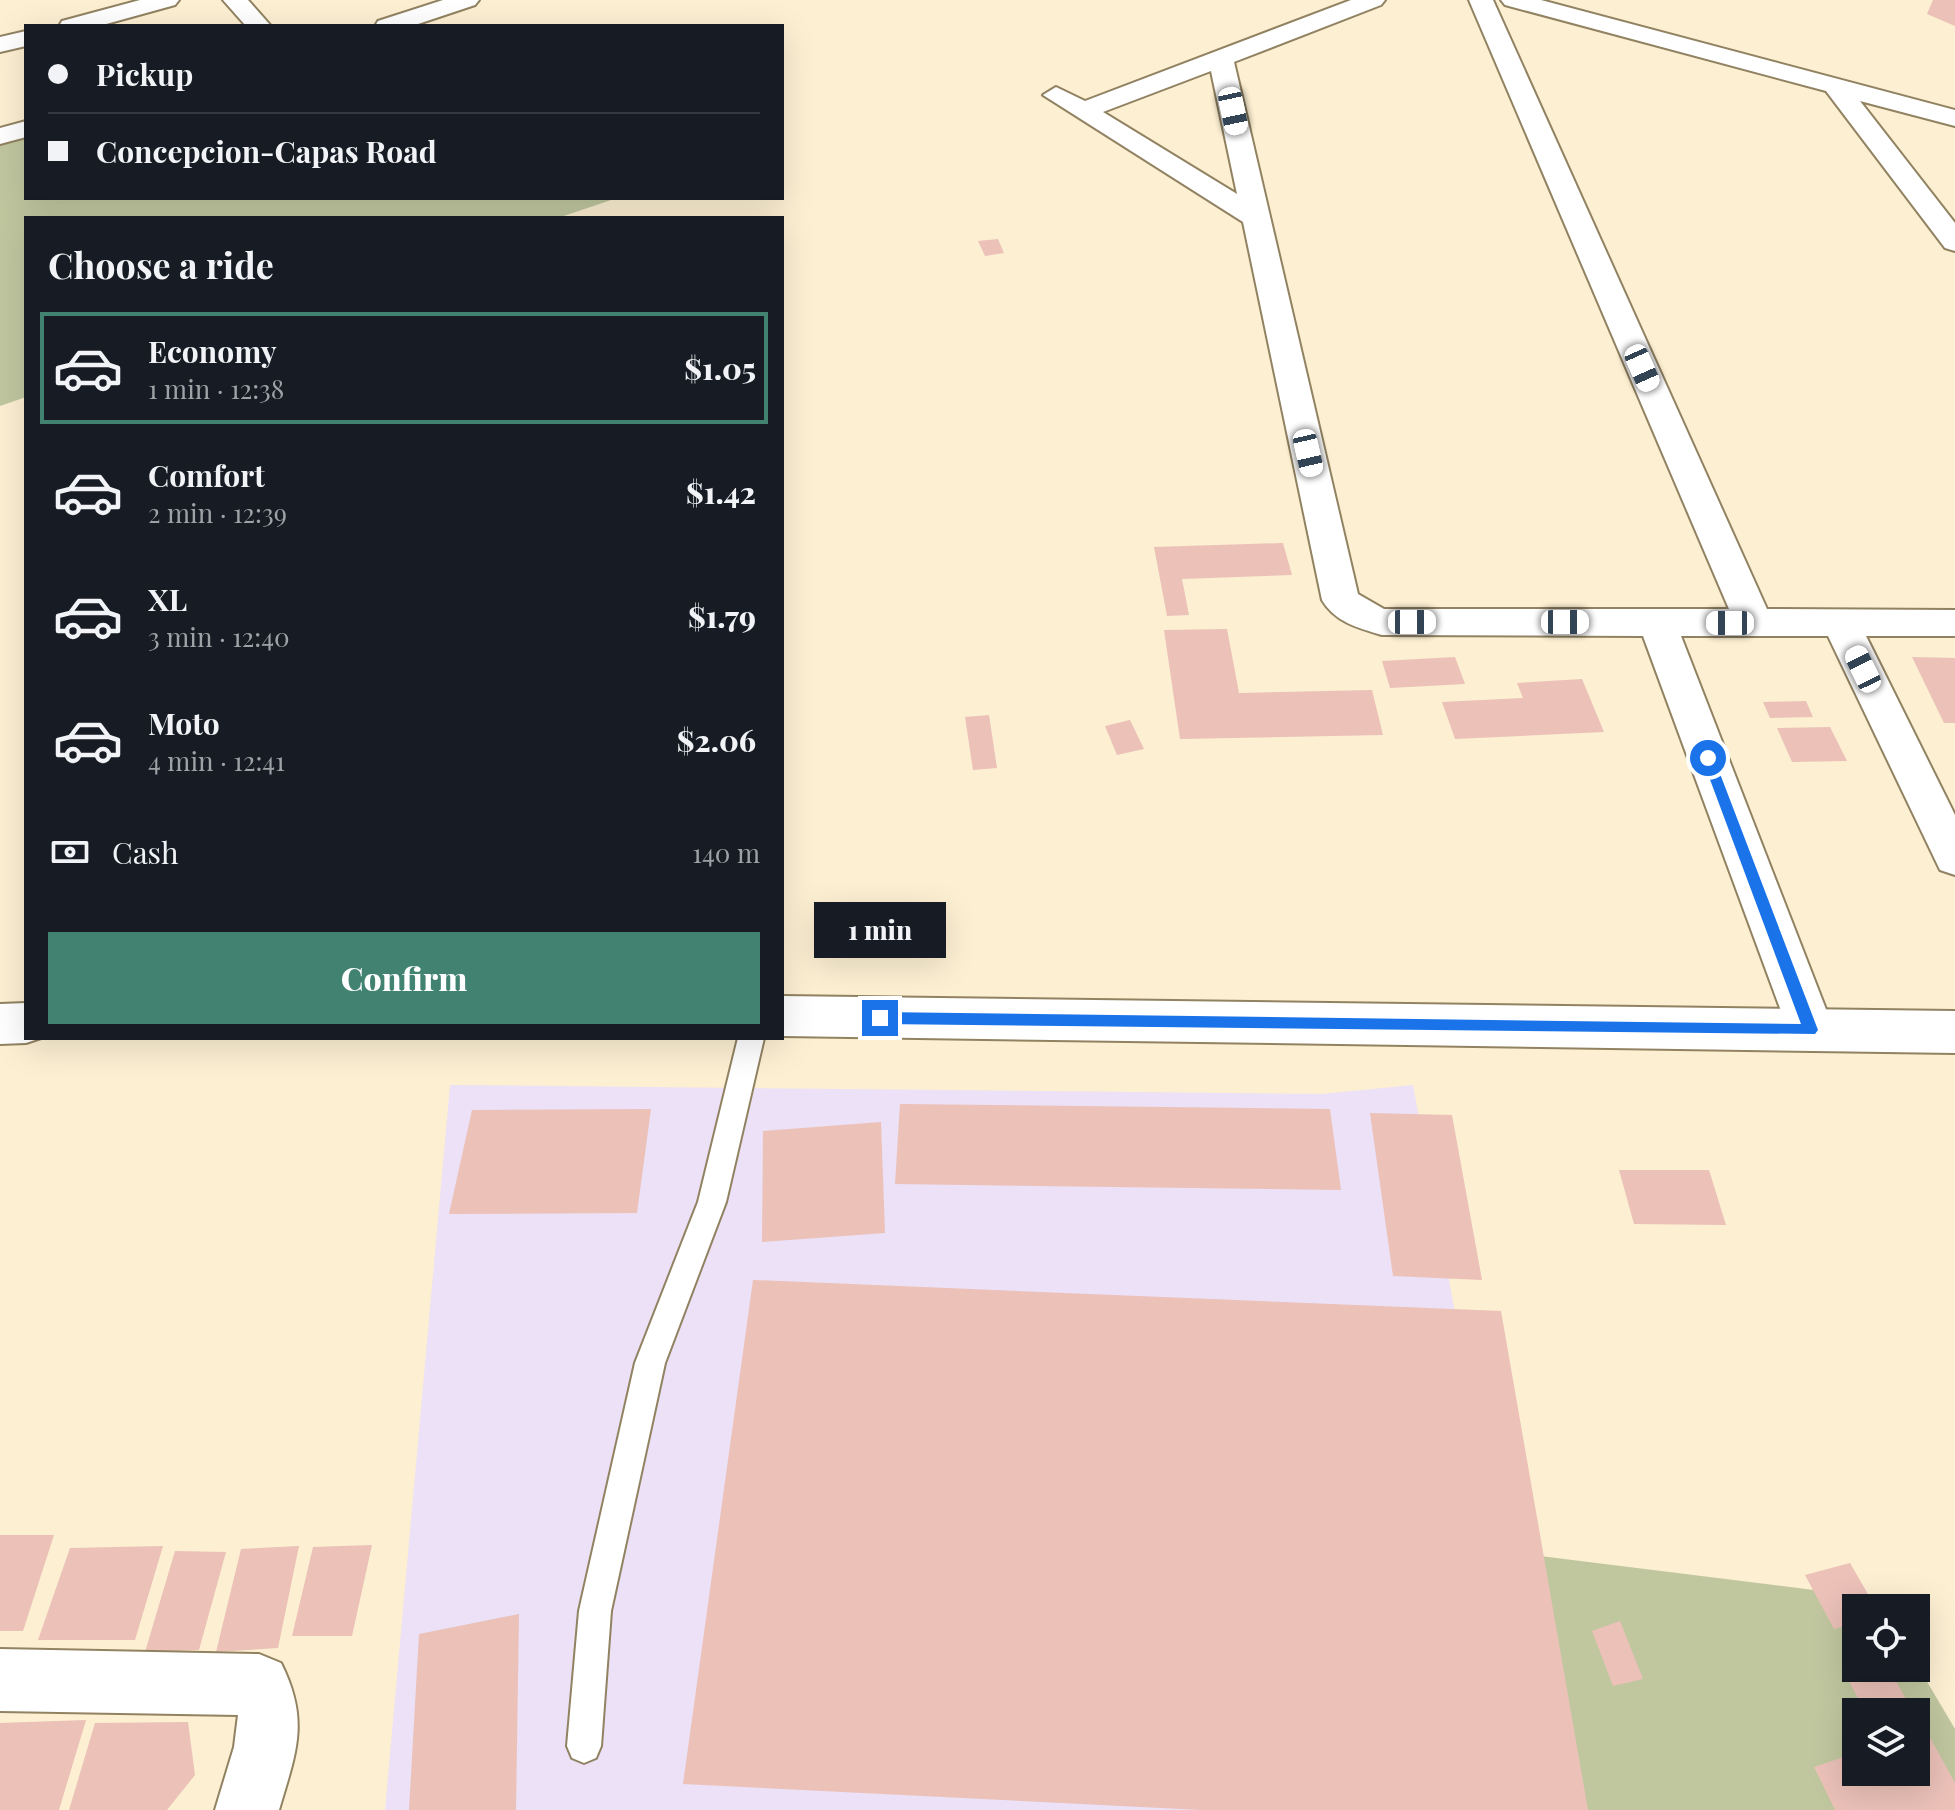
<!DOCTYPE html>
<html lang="en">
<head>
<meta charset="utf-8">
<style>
	:root { --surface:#171b24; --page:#242831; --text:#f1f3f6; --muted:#9ea1a6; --line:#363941; --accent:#418271 }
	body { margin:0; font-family:"Playfair Display",serif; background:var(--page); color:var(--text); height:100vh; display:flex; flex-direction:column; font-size:30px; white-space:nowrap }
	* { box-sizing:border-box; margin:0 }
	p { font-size:26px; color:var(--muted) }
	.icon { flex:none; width:44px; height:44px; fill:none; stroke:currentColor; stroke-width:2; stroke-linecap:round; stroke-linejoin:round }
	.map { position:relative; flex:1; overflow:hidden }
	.panel { position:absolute; left:24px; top:216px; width:760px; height:824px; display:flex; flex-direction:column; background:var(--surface); border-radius:0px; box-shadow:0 8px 32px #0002 }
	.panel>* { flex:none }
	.hud { position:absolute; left:24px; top:24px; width:760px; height:176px; border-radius:0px; box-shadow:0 8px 32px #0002; display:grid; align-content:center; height:176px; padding:0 24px; background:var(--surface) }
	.buttons { position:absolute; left:1842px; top:1594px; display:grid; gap:16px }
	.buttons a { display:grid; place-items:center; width:88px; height:88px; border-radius:0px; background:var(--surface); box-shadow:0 8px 32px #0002; font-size:40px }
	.end { position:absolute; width:36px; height:36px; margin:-18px; border:10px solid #1a73e8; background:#fff; box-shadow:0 0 0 4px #fff }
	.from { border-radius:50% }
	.bubble { position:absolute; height:56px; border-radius:0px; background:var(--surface); box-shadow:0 8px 32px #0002; font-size:26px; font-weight:800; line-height:56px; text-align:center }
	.car { position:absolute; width:24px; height:48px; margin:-24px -12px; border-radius:10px; box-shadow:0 0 6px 2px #0007; background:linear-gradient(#fff 24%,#345 0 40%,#fff 0 76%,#345 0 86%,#fff 0) }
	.hud b { display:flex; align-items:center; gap:28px; height:76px; font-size:30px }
	.hud b+b { border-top:2px solid var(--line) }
	.hud i { width:20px; height:20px; background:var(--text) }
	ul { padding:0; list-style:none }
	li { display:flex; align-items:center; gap:24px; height:112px; margin:0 16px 12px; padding:0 8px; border:4px solid transparent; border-radius:0px }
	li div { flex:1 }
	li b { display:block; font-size:30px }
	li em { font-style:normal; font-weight:800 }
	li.on { border-color:var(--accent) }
	li>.icon { width:72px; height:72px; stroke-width:1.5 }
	h2 { padding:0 24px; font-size:36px; line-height:96px }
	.pay { display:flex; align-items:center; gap:20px; height:88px; padding:0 24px; font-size:30px }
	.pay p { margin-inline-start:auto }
	.action { display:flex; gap:16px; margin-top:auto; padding:16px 24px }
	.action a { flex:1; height:92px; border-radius:0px; background:var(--accent); color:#fff; font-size:32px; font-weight:800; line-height:92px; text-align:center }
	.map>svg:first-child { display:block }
	.industrial { fill:#ece1f6 }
	.green { fill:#c0c79f; fill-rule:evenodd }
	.building { fill:#ebc1b8 }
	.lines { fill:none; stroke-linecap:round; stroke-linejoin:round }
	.service-casing { stroke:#918261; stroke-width:4 }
	.minor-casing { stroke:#918261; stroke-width:4 }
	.primary-casing { stroke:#918261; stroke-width:4 }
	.service { fill:#fff; fill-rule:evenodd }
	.minor { fill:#fff; fill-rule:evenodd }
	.primary { fill:#fff; fill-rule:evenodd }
	.route { fill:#1a73e8 }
</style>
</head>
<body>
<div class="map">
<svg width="1955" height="1810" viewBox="0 0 1955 1810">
	<rect width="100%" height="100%" fill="#fcefd2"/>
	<path class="industrial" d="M450,1085L1322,1094L1413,1085L1499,1551L1283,1810H385Z"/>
	<g class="green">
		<path d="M26,132V198H617L558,218H26V397L0,406V139Z"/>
		<path d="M1499,1551L1878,1598L1884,1608H1856V1668H1916V1663L1955,1729V1810H1283ZM1856,1712H1916V1772H1856Z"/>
	</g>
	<g class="building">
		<path d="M1933,0H1955V26L1927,14Z"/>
		<path d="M998,239L1004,253L985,256L978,241Z"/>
		<path d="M1283,543L1292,575L1182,579L1189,615L1167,616L1154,547Z"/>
		<path d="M1227,629L1239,693L1372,690L1383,735L1180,739L1164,630Z"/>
		<path d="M1455,657L1465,684L1390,688L1382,661Z"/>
		<path d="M1912,657L1955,658V723H1944Z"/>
		<path d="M1582,679L1604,732L1455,739L1442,702L1523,698L1517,683Z"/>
		<path d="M1806,701L1813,717L1770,718L1763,702Z"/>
		<path d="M989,715L997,768L973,770L965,717Z"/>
		<path d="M1130,720L1144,749L1117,755L1105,726Z"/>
		<path d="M1830,727L1847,761L1792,762L1777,728Z"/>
		<path d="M900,1104L1330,1109L1341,1190L895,1184Z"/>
		<path d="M651,1109L637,1213L449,1214L472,1110Z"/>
		<path d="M1370,1113L1452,1115L1482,1280L1393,1276Z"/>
		<path d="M881,1122L885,1233L762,1242L763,1131Z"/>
		<path d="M1619,1170H1709L1726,1225L1634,1224Z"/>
		<path d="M753,1280L1501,1311L1588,1810H1201L683,1784Z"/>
		<path d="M0,1535H54L23,1631H0Z"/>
		<path d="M372,1545L352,1636H292L313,1547Z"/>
		<path d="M163,1546L135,1640H38L70,1548Z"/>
		<path d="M299,1546L278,1648L216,1652L241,1549Z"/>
		<path d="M175,1551L226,1552L199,1650L145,1652Z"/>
		<path d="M1850,1563L1876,1608H1856V1623L1834,1629L1805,1575Z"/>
		<path d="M519,1614L516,1810H409L419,1634Z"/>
		<path d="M1620,1621L1643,1679L1613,1686L1592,1631Z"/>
		<path d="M1862,1668H1889L1913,1712H1865L1845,1673Z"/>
		<path d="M86,1720L59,1810H0V1723Z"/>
		<path d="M188,1722L195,1775L167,1810H69L95,1723Z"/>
		<path d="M1926,1730L1955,1783V1810H1835L1814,1767L1856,1753V1772H1916V1734Z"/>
	</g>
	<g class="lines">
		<g class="service-casing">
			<path id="service" d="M738,1038H764L726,1202L665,1363L611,1611L601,1746L596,1758L584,1763L572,1758L567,1746L579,1611L635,1363L698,1202Z"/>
		</g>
		<g class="minor-casing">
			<g id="minor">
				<path d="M140,0H179L175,5L99,26H59L62,21Z"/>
				<path d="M223,0H248L271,26H246Z"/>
				<path d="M443,0H479L475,5L412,26H375L378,21Z"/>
				<path d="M1351,0H1385L1381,5L1234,62L1358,594L1384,609H1729L1469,0H1493L1767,609L1955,610V636H1866L1955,815V875L1940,870L1828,636H1681L1834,1030L1828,1045L1811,1051L1794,1045L1788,1030L1643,636L1382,635C1358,628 1335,622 1322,600L1243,222L1043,95L1056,87L1085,101ZM1211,71L1237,194L1103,112Z"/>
				<path d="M1501,0H1541L1955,110V126L1860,101L1955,223V251L1945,248L1826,91L1505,5Z"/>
				<path d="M26,31V46L0,52V37Z"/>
				<path d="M26,121V137L0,144V128Z"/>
				<path d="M0,1649L259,1654L281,1663C310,1721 296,1752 279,1810H215L234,1747L238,1715L0,1711Z"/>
			</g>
		</g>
		<g class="primary-casing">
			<g id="primary">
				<path d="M782,996L1955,1011V1053L782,1036Z"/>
				<path d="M26,1003V1038H41L26,1043L0,1044V1004Z"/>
			</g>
		</g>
		<use href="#service" class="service"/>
		<use href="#minor" class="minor"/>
		<use href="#primary" class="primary"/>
	</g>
	<path class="route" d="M1708,753L1714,758L1818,1030L1815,1034L880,1024L873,1018L880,1012L1801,1024L1702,758Z"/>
</svg>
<div class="buttons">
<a><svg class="icon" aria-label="locate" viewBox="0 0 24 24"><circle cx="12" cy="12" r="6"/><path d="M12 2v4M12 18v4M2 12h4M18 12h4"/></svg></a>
<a><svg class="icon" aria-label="layers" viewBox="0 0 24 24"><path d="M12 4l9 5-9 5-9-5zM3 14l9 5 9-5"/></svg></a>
</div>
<i class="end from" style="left:1708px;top:758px"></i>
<i class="end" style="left:880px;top:1018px"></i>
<div class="bubble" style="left:814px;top:902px;width:132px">1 min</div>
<i class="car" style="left:1233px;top:111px;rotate:168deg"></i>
<i class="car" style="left:1642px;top:368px;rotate:156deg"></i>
<i class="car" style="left:1308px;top:453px;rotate:167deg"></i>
<i class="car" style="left:1412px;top:622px;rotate:90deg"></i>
<i class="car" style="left:1565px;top:622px;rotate:90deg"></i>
<i class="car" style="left:1730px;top:623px;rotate:270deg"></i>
<i class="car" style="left:1863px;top:669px;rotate:334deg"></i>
<div class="hud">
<b><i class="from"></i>Pickup</b>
<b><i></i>Concepcion-Capas Road</b>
</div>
<section class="panel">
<h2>Choose a ride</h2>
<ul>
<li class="on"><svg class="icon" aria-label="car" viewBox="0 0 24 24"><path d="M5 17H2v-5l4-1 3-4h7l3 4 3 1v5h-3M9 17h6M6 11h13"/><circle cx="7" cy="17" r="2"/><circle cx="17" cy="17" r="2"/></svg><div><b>Economy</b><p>1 min · 12:38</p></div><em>$1.05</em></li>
<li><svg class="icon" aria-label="car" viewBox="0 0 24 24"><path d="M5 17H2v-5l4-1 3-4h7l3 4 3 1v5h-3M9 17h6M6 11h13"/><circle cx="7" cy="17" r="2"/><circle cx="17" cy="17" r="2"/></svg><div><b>Comfort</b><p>2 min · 12:39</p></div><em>$1.42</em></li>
<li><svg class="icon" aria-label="car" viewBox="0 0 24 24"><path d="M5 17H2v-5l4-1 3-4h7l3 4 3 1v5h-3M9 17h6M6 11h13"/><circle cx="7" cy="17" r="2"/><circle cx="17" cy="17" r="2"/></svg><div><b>XL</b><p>3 min · 12:40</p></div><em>$1.79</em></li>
<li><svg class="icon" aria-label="car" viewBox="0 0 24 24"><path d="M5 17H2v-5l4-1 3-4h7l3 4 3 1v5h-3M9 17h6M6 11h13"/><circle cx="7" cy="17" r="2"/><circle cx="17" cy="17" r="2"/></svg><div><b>Moto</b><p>4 min · 12:41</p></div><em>$2.06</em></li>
</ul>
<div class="pay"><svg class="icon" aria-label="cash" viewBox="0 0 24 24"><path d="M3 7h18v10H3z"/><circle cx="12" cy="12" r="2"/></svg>Cash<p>140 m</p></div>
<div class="action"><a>Confirm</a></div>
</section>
</div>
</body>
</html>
